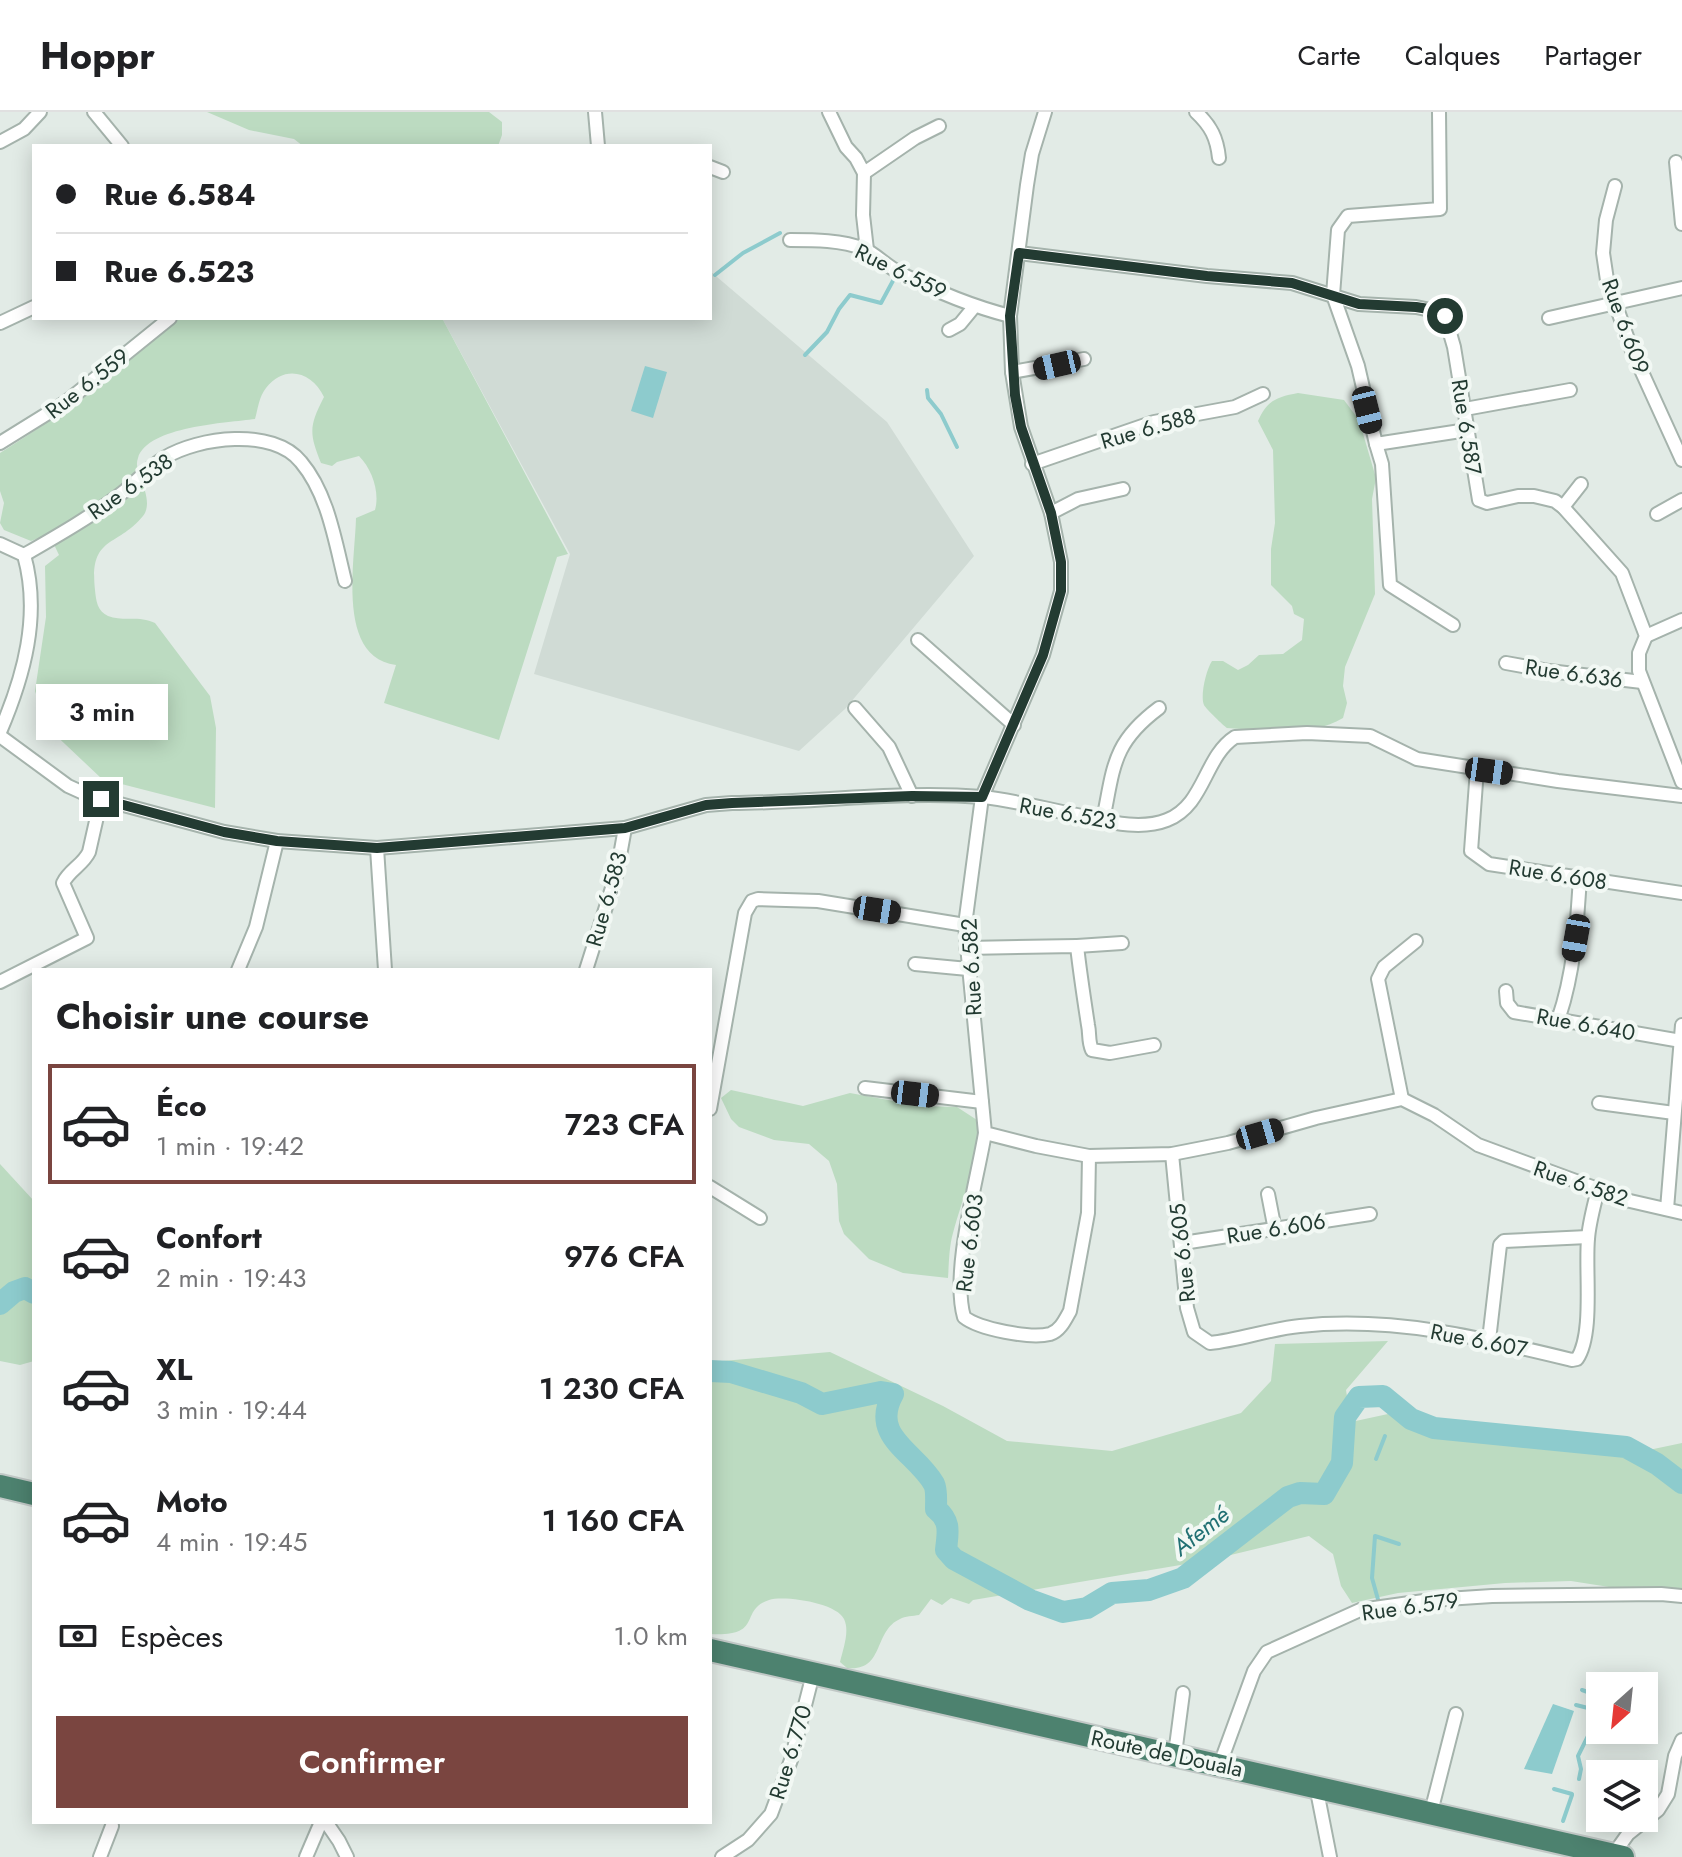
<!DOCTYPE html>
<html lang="fr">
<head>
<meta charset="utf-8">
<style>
	:root { --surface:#fff; --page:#f6f6f6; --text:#202124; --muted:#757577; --line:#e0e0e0; --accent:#7a4540 }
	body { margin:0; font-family:Jost,sans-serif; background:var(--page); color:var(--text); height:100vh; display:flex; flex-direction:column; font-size:30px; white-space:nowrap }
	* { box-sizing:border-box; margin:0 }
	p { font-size:26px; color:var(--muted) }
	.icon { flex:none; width:44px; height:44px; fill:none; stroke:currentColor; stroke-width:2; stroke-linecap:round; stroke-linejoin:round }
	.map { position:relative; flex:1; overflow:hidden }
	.panel { position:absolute; left:32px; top:856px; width:680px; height:856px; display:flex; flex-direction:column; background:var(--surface); border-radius:0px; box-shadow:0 4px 20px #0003 }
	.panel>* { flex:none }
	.banner { position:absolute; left:32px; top:32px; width:680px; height:176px; border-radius:0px; box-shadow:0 4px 20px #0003; display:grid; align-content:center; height:176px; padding:0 24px; background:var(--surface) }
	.needle { width:52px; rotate:207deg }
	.buttons { position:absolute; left:1586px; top:1560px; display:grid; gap:16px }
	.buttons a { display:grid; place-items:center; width:72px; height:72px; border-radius:0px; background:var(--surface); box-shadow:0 4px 20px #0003; font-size:40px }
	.end { position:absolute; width:36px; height:36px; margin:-18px; border:10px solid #233b32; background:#fff; box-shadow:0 0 0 4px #fff }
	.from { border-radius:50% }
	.bubble { position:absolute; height:56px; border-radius:0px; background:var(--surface); box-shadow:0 4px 20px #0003; font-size:26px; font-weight:600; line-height:56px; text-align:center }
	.car { position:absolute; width:24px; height:48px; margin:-24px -12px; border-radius:10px; box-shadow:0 0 6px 2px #0007; background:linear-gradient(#222 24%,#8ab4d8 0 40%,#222 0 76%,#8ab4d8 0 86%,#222 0) }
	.banner b { display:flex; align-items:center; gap:28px; height:76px; font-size:30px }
	.banner b+b { border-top:2px solid var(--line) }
	.banner i { width:20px; height:20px; background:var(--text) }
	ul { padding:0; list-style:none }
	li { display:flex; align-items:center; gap:24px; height:120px; margin:0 16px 12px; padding:0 8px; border:4px solid transparent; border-radius:0px }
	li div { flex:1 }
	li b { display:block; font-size:30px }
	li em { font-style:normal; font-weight:600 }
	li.current { border-color:var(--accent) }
	li>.icon { width:72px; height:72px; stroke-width:1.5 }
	h2 { padding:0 24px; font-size:36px; line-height:96px }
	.pay { display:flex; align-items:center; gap:20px; height:88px; padding:0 24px; font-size:30px }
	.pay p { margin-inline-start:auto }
	.primary-button { display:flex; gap:16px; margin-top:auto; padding:16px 24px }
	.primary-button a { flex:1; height:92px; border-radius:0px; background:var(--accent); color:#fff; font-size:32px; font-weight:600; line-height:92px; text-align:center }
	header { display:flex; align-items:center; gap:48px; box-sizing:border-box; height:112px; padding:0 40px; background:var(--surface); border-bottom:2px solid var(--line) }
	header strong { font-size:38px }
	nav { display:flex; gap:44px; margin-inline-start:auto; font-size:28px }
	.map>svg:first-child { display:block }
	.built { fill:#d0dbd5 }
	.green { fill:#bcdbc1 }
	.water { fill:#8dcbcd }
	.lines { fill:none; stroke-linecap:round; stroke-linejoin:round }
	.stream { stroke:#8dcbcd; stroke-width:4 }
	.river { stroke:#8dcbcd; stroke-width:22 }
	.minor-casing { stroke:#a5b3ac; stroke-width:16 }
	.trunk-casing { stroke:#c1c8c6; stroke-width:26 }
	.minor { stroke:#fff; stroke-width:12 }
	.trunk { stroke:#4d826f; stroke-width:22 }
	.route { stroke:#233b32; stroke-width:10 }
	.labels { text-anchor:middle; stroke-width:8; stroke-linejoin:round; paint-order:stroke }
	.street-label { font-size:22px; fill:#233b32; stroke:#f2f8f4 }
	.water-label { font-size:24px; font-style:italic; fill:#217073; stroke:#f2f8f4 }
</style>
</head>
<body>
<header>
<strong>Hoppr</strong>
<nav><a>Carte</a><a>Calques</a><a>Partager</a></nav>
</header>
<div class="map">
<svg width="1682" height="1745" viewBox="0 0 1682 1745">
	<rect width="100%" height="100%" fill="#e2ebe6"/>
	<path class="built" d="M710,159L887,310L974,444L845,597L799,639L534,562L570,442L442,206H710Z"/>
	<g class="green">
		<path d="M207,0H489L502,10V23L498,34H303L294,27L249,18Z"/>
		<path d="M179,206H442L568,442L557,445L499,628L384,591L396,553C336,545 355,450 356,406L375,398C380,380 372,357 359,344L337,350L332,354L321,351C309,321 309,314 324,285C312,260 285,252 266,276C259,285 258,296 255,307C227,311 148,314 138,346C135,354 139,362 142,369C145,379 151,394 143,404C117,436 89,423 95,478C96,488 97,499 108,504C123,510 139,503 155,511L210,584L216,616L215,696L102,667L47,615L35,579L46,505L45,454L59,443L49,422L31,429L4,418L0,411L4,391L0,379V341C66,300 121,258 179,206Z"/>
		<path d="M1298,281L1344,288L1359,308L1376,366L1372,387L1375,482L1345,555L1343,574L1347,591L1343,606C1310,626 1263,618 1227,616C1224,614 1206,597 1204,593C1200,584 1206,558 1212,549H1223L1238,558L1248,553L1259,543L1283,542L1302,528L1304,507L1294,502L1292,494L1271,473V437L1275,411L1273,338L1258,309C1267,289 1276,285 1298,281Z"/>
		<path d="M731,978L803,994L850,981L921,994L957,995L977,1008C979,1046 963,1085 953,1121C949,1135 949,1151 948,1166L903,1161L869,1147L844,1122L839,1109L837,1072L829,1049L809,1032L774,1028L739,1015L731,1007L721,986Z"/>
		<path d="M0,1052L34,1089V1249L20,1253L0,1249Z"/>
		<path d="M1388,1229L1346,1278L1351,1310L1388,1302L1433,1322L1593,1341L1625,1343L1682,1331V1485L1675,1490L1622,1477L1571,1469L1505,1471L1398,1481L1352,1491L1341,1474L1333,1442L1309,1424L1210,1448L973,1488L969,1492L951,1486L942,1493L931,1487L919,1503C913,1504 905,1504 900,1507C873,1519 885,1560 847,1556L840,1550C843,1537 850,1519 844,1507C837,1491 784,1483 769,1488C738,1498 765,1525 710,1522V1250L830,1240L943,1294L1007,1329L1112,1339L1241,1301L1271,1269L1275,1232Z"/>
	</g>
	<g class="water">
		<path d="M645,254L667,260L653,306L631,299Z"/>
		<path d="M1553,1592L1574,1599L1552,1662L1524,1657Z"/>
	</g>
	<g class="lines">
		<g class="stream">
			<path d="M715,163L743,141L780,121"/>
			<path d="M805,243L827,220L839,197L850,183L881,191L895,165"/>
			<path d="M927,278L928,286L941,302L957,335"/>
			<path d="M1376,1347L1385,1324"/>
			<path d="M1379,1491L1372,1466L1375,1424L1399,1432"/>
			<path d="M1601,1574L1607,1562"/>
			<path d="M1582,1578L1596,1583L1600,1576"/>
			<path d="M1576,1593L1600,1599"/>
			<path d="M1579,1667L1581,1657L1578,1644L1600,1600"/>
			<path d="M1554,1677L1572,1682"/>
			<path d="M1563,1709L1572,1683"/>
		</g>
		<g class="river">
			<path d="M0,1192L14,1180L25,1176L34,1181"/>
			<path d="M710,1259L731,1260L801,1281L822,1292L881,1280L893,1282C869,1325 916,1340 934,1372C937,1378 936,1389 936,1397C951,1409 948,1420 946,1438L954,1447L1030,1488L1063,1500L1087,1496L1112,1481L1149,1478L1183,1466L1288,1385L1300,1381L1324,1382L1342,1351L1345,1305L1359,1285L1383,1284L1411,1307L1434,1316L1626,1335L1657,1352L1682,1371"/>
		</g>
		<g class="minor-casing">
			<g id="minor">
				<path d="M94,0L122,34"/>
				<path d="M595,0L598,34"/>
				<path d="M829,0L846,35L856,46L864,61L863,103L867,138"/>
				<path d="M1045,0L1032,42L1027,73L1010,204L1012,260L1021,315L1051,401L1061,450V479L1043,543L982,685L965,813L985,1021L1036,1034L1089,1044L1172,1042L1228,1031L1316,1006L1402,987L1434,1003L1478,1033L1630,1089L1682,1101"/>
				<path d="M1196,0C1211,14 1217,26 1219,46"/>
				<path d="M1439,0L1440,97L1348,104L1338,118L1333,183L1358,254L1376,332L1467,318"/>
				<path d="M0,30L24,17L40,0"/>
				<path d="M1676,50L1682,112"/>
				<path d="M710,55L723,60"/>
				<path d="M864,61L915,26L939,14"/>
				<path d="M1615,74L1606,108L1603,141L1607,168L1631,236L1682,348"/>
				<path d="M790,128C814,128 842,128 864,137C874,141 888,155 900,161C935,179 971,194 1010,204"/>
				<path d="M1019,141L1207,164L1292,171L1359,192L1416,195L1440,200L1445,204L1454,235L1479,388L1487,391L1518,384H1534L1555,389L1563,395L1622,461L1646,524L1639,541V559L1682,670"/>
				<path d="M1549,206L1682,176"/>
				<path d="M0,211L34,195"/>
				<path d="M949,218L960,212L974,195"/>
				<path d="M1012,260L1084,247"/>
				<path d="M1465,297L1570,278"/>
				<path d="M0,331L66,290L170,206"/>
				<path d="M1376,332L1382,352L1390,473L1453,513"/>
				<path d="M1032,352L1154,310L1235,295L1263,282"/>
				<path d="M1563,395L1581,372"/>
				<path d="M1051,401L1078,387L1123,377"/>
				<path d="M1657,402L1682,388"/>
				<path d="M0,432L24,443C41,503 24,564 0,620"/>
				<path d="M24,443C57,424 92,404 122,381C136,370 149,355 164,346C198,325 273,315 301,350C328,382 335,429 345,469"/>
				<path d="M1646,524L1682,508"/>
				<path d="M918,528L1014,613"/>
				<path d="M1506,551L1549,559L1642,570"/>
				<path d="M855,596L889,635L912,684"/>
				<path d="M0,624L68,674L90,684L224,720L277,729L377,736L625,716L706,693L732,691C813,691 901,678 982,685C1013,688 1046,697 1077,703C1106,709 1139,719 1167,708C1205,693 1204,645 1235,625L1307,621L1370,624L1417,647L1558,669L1682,684"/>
				<path d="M1477,657L1471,739L1489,752L1682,781"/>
				<path d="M1103,708C1114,655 1112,631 1159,596"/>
				<path d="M377,736L385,858"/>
				<path d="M1077,834L1122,831"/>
				<path d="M966,836L1077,834C1080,861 1084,887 1088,913C1090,922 1088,929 1092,938L1110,941L1154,933"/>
				<path d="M915,852L968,857"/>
				<path d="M238,858L256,815L277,729"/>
				<path d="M586,858L617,760L625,716"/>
				<path d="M0,870L87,826L63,771C69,758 83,753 89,740L101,687"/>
				<path d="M1506,879L1507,891L1514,900L1681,929"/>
				<path d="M1558,908C1574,862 1577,814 1580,765"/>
				<path d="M865,976L982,990"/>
				<path d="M1402,987L1378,867L1384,855L1416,829"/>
				<path d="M1599,991L1674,1001"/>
				<path d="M710,997L745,801L752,789L758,787L818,789L965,813"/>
				<path d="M985,1021C977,1069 951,1160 964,1205C979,1217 1030,1227 1050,1222C1060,1219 1065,1208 1070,1199L1088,1101L1089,1044"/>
				<path d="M1172,1042L1187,1196L1194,1220L1210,1231C1240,1228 1269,1217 1300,1214C1393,1204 1482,1226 1572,1248L1577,1247C1594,1222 1585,1159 1588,1127C1589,1111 1594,1094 1598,1077"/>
				<path d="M710,1075L760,1106"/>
				<path d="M1268,1082L1275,1118"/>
				<path d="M1667,1097L1682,913"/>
				<path d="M1183,1131L1370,1102"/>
				<path d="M1489,1228L1500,1133L1504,1129L1588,1125"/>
				<path d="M1175,1642L1183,1581"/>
				<path d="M1220,1652L1254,1559L1267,1540L1360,1498L1431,1488L1492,1484L1661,1482L1682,1484"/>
				<path d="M1316,1674L1330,1745"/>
				<path d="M1431,1700L1456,1602"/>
				<path d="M326,1710L339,1729L347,1745"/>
				<path d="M1613,1743L1628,1722L1658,1698L1668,1682L1675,1644L1682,1628"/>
				<path d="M100,1745L112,1714"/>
				<path d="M306,1745L321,1710"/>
				<path d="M722,1745L748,1728L771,1702L791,1648L813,1562"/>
			</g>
		</g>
		<g class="trunk-casing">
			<g id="trunk">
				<path d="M0,1374L34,1382"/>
				<path d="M710,1538L1623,1745"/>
			</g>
		</g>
		<use href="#minor" class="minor"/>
		<use href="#trunk" class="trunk"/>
	</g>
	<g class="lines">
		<path class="route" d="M101,687L224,720L277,729L377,736L625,716L706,693L732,691L912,684L982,685L1043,543L1061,479V450L1051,401L1021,315L1015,283L1010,204L1019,141L1207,164L1292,171L1359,192L1416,195L1435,198L1445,204"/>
	</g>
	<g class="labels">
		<g class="street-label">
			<text transform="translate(901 159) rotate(26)" y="8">Rue 6.559</text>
			<text transform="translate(1626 214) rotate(70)" y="8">Rue 6.609</text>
			<text transform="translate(87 271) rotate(-38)" y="8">Rue 6.559</text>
			<text transform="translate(1467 315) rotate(81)" y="8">Rue 6.587</text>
			<text transform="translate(1148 316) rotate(-16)" y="8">Rue 6.588</text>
			<text transform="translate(130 374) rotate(-35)" y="8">Rue 6.538</text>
			<text transform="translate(1574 561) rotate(8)" y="8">Rue 6.636</text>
			<text transform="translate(1068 701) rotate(10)" y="8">Rue 6.523</text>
			<text transform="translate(1558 762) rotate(9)" y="8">Rue 6.608</text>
			<text transform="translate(606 787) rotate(-74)" y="8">Rue 6.583</text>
			<text transform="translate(971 855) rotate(-93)" y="8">Rue 6.582</text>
			<text transform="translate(1586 912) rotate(10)" y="8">Rue 6.640</text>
			<text transform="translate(1581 1071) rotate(19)" y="8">Rue 6.582</text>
			<text transform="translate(1276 1116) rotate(-9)" y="8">Rue 6.606</text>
			<text transform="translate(969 1131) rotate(-83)" y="8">Rue 6.603</text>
			<text transform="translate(1182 1141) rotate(-96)" y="8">Rue 6.605</text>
			<text transform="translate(1479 1228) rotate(11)" y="8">Rue 6.607</text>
			<text transform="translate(1410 1494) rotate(-8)" y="8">Rue 6.579</text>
			<text transform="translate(790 1640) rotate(-73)" y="8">Rue 6.770</text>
			<text transform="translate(1167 1641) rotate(12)" y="8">Route de Douala</text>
		</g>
		<g class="water-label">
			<text transform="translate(1201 1419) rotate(-38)" y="8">Afemé</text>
		</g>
	</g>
</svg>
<div class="buttons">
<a><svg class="needle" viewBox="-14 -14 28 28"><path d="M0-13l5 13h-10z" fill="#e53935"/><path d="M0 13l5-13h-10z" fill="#757577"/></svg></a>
<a><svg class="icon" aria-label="layers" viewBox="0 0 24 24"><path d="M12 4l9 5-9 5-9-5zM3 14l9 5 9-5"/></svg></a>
</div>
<i class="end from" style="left:1445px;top:204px"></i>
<i class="end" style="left:101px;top:687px"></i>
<div class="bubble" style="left:36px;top:572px;width:132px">3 min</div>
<i class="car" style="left:1057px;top:253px;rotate:257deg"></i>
<i class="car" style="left:1367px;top:298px;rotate:166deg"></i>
<i class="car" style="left:1489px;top:659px;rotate:98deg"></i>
<i class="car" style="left:877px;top:798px;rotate:99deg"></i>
<i class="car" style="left:1576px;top:826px;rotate:190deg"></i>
<i class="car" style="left:915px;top:982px;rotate:97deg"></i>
<i class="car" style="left:1260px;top:1022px;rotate:74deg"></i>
<div class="banner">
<b><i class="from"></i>Rue 6.584</b>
<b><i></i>Rue 6.523</b>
</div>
<section class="panel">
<h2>Choisir une course</h2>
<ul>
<li class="current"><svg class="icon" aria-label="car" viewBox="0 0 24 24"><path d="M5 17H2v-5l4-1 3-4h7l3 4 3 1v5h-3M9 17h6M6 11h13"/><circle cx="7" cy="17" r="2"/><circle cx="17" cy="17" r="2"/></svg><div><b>Éco</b><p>1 min · 19:42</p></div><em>723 CFA</em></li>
<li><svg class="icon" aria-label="car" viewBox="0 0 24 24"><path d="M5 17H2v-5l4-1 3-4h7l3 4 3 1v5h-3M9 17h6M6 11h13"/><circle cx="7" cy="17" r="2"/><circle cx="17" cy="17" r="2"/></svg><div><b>Confort</b><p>2 min · 19:43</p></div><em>976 CFA</em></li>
<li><svg class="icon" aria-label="car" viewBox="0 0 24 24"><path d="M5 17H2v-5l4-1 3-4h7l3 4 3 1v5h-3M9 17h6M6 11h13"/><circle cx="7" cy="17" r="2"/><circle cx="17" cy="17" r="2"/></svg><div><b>XL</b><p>3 min · 19:44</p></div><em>1 230 CFA</em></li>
<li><svg class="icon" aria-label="car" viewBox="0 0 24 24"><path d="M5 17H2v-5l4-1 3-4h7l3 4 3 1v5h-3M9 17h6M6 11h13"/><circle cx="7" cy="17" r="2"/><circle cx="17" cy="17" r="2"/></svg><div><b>Moto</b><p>4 min · 19:45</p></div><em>1 160 CFA</em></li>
</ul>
<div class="pay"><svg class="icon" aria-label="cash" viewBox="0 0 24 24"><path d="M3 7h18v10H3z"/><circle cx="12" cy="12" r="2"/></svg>Espèces<p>1.0 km</p></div>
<div class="primary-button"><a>Confirmer</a></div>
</section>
</div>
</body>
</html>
